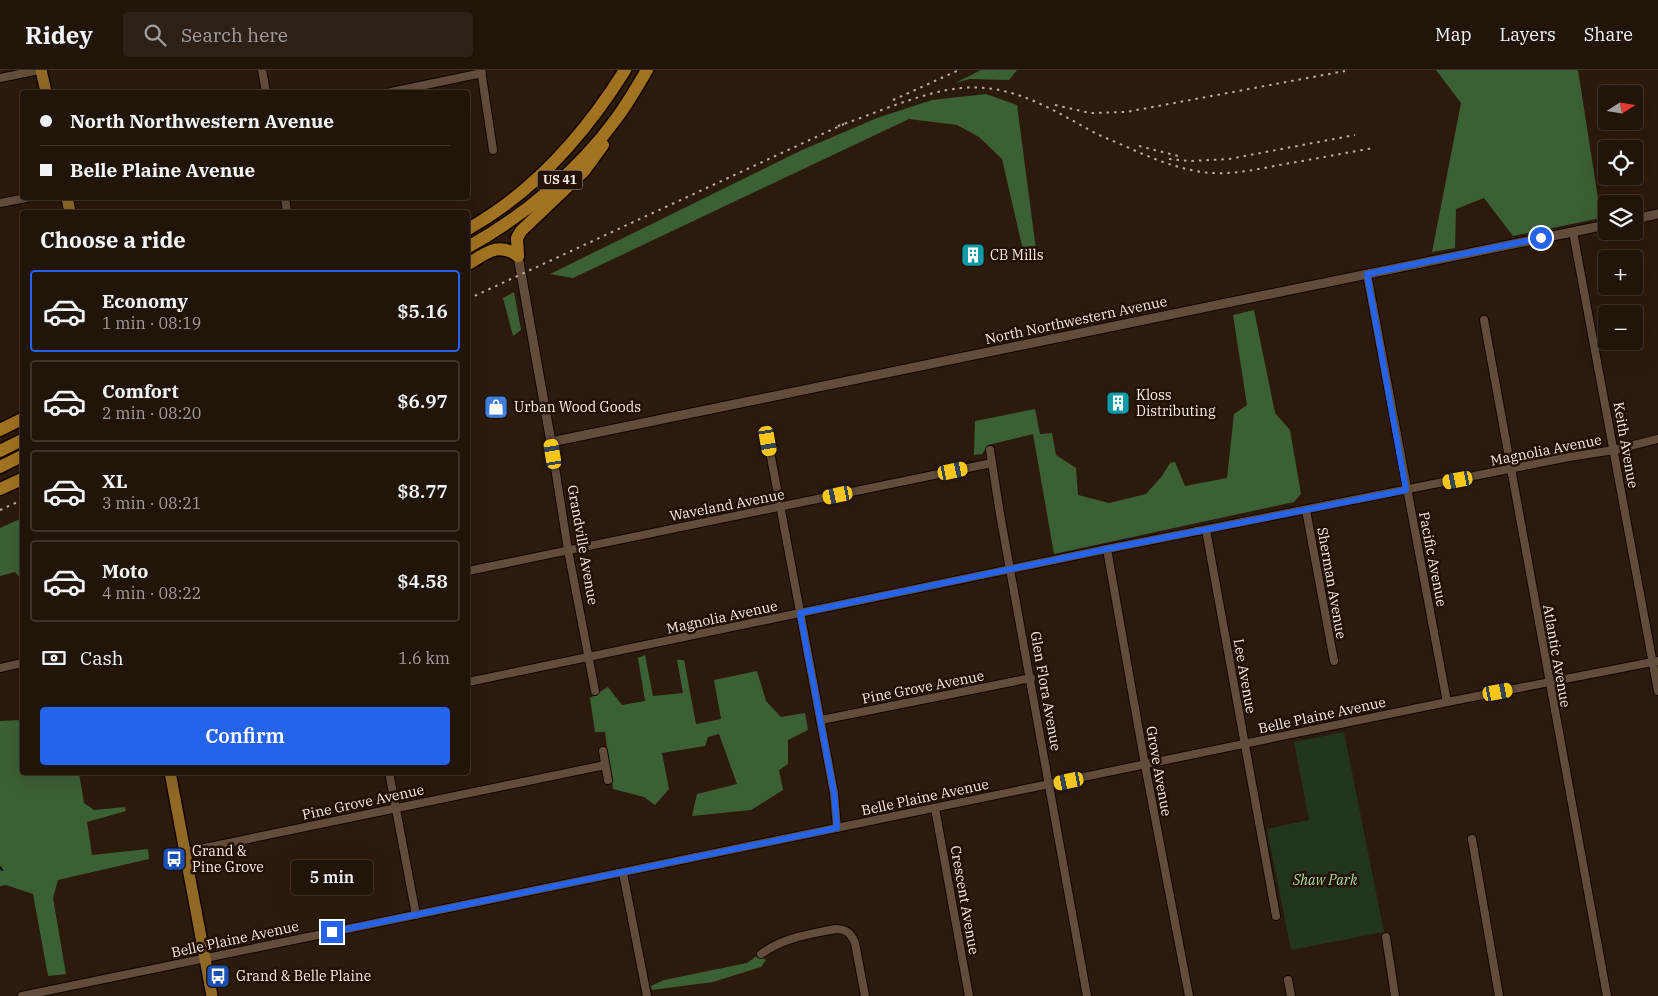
<!DOCTYPE html>
<html lang="en">
<head>
<meta charset="utf-8">
<style>
	:root { --surface:#211409; --page:#2d2117; --text:#f1f3f6; --muted:#a29e9c; --line:#3e332a; --accent:#2563eb }
	body { margin:0; font-family:"IBM Plex Serif",serif; background:var(--page); color:var(--text); height:100vh; display:flex; flex-direction:column; font-size:19px; white-space:nowrap }
	* { box-sizing:border-box; margin:0 }
	p { font-size:16px; color:var(--muted) }
	.icon { flex:none; width:28px; height:28px; fill:none; stroke:currentColor; stroke-width:2; stroke-linecap:round; stroke-linejoin:round }
	.map { position:relative; flex:1; overflow:hidden }
	.side { position:absolute; left:20px; top:140px; width:450px; height:565px; display:flex; flex-direction:column; background:var(--surface); border-radius:5px; box-shadow:0 5px 20px #0002,0 0 0 1px var(--line) }
	.side>* { flex:none }
	.hud { position:absolute; left:20px; top:20px; width:450px; height:110px; border-radius:5px; box-shadow:0 5px 20px #0002,0 0 0 1px var(--line); display:grid; align-content:center; height:110px; padding:0 20px; background:var(--surface) }
	.needle { width:32px; rotate:78deg }
	.tools { position:absolute; left:1598px; top:15px; display:grid; gap:10px }
	.tools a { display:grid; place-items:center; width:45px; height:45px; border-radius:5px; background:var(--surface); box-shadow:0 5px 20px #0002,0 0 0 1px var(--line); font-size:25px }
	.end { position:absolute; width:22px; height:22px; margin:-11px; border:6px solid #2563eb; background:#fff; box-shadow:0 0 0 2px #fff }
	.from { border-radius:50% }
	.bubble { position:absolute; height:35px; border-radius:5px; background:var(--surface); box-shadow:0 5px 20px #0002,0 0 0 1px var(--line); font-size:16px; font-weight:600; line-height:35px; text-align:center }
	.car { position:absolute; width:15px; height:30px; margin:-15px -8px; border-radius:6px; box-shadow:0 0 4px 1px #0007; background:linear-gradient(#f5c518 24%,#345 0 40%,#f5c518 0 76%,#345 0 86%,#f5c518 0) }
	.hud b { display:flex; align-items:center; gap:18px; height:48px; font-size:19px }
	.hud b+b { border-top:1px solid var(--line) }
	.hud i { width:12px; height:12px; background:var(--text) }
	ul { padding:0; list-style:none }
	li { display:flex; align-items:center; gap:15px; height:82px; margin:0 10px 8px; padding:0 10px; border:2px solid var(--line); border-radius:5px }
	li div { flex:1 }
	li b { display:block; font-size:19px }
	li em { font-style:normal; font-weight:600 }
	li.active { border-color:var(--accent) }
	li>.icon { width:45px; height:45px; stroke-width:1.5 }
	h2 { padding:0 20px; font-size:22px; line-height:60px }
	.pay { display:flex; align-items:center; gap:12px; height:55px; padding:0 20px; font-size:19px }
	.pay p { margin-inline-start:auto }
	.primary-button { display:flex; gap:10px; margin-top:auto; padding:10px 20px }
	.primary-button a { flex:1; height:58px; border-radius:5px; background:var(--accent); color:#fff; font-size:20px; font-weight:600; line-height:58px; text-align:center }
	header { display:flex; align-items:center; gap:30px; box-sizing:border-box; height:70px; padding:0 25px; background:var(--surface); border-bottom:1px solid var(--line) }
	header strong { font-size:24px }
	nav { display:flex; gap:28px; margin-inline-start:auto; font-size:18px }
	.search { width:350px; height:45px; background:var(--page); display:flex; align-items:center; gap:12px; box-sizing:border-box; padding:0 18px; border-radius:5px; color:var(--muted); font-size:19px }
	.map>svg:first-child { display:block }
	.green { fill:#22361e }
	.forest { fill:#3c6036 }
	.lines { fill:none; stroke-linecap:round; stroke-linejoin:round }
	.stream { stroke:#000f16; stroke-width:2 }
	.minor-casing { stroke:#140500; stroke-width:10 }
	.tertiary-casing { stroke:#140500; stroke-width:11 }
	.primary-casing { stroke:#140500; stroke-width:14 }
	.trunk-casing { stroke:#140500; stroke-width:15 }
	.minor { stroke:#624d3d; stroke-width:8 }
	.tertiary { stroke:#624d3d; stroke-width:9 }
	.primary { stroke:#916927; stroke-width:11 }
	.trunk { stroke:#a17220; stroke-width:12 }
	.rail { stroke:#bdafa4; stroke-width:2; stroke-dasharray:2.5 5; stroke-linecap:butt }
	.route { stroke:#2563eb; stroke-width:6 }
	.labels { text-anchor:middle; stroke-width:5; stroke-linejoin:round; paint-order:stroke }
	.shield { fill:#221104; stroke:#b8aaa0; stroke-width:1 }
	.shield-label { font-size:12px; font-weight:bold; fill:#f9ece3 }
	.poi-label { font-size:14px; fill:#f9ece3; stroke:#221104; text-anchor:start }
	.street-label { font-size:14px; fill:#f9ece3; stroke:#221104 }
	.park-label { font-size:14px; font-style:italic; fill:#a5dd9a; stroke:#221104 }
</style>
</head>
<body>
<header>
<strong>Ridey</strong>
<div class="search"><svg class="icon" aria-label="search" viewBox="0 0 24 24"><circle cx="10" cy="10" r="6"/><path d="M15 15l6 6"/></svg>Search here</div>
<nav><a>Map</a><a>Layers</a><a>Share</a></nav>
</header>
<div class="map">
<svg width="1658" height="926" viewBox="0 0 1658 926">
	<rect width="100%" height="100%" fill="#2c1a0c"/>
	<path class="green" d="M1344,662L1384,862L1291,880L1267,759L1309,750L1294,672Z"/>
	<g class="forest">
		<path d="M981,0H1017L1009,10L970,9L955,13Z"/>
		<path d="M1436,0H1578L1601,148L1513,166L1484,128L1456,139L1455,178L1432,182L1461,33Z"/>
		<path d="M986,24L1017,35L1037,187L1025,189L1002,89L979,67L957,55L909,49L573,208L550,204L802,80L877,48L932,30Z"/>
		<path d="M514,222L521,260L513,266L503,228Z"/>
		<path d="M1254,240L1275,343L1290,360L1301,424L1294,432L1054,484L1033,364L988,375L982,384L974,385L975,351L1035,339L1040,364L1052,363L1056,385L1076,398L1078,425L1109,433L1146,424L1162,406L1170,393L1175,392L1185,416L1227,408L1234,344L1247,335L1233,245Z"/>
		<path d="M22,448V510L15,502L0,506V458Z"/>
		<path d="M645,585L653,626L683,623L677,590H684L696,654L721,649L714,610L757,601L766,631L781,647L805,643L808,660L788,670V694L779,700L783,720L751,740L692,746L697,724L737,714L719,664L708,667L705,676L662,683L669,719L655,735L644,727L613,719L605,662H595L590,628L608,617L622,635L645,631L638,588Z"/>
		<path d="M22,650V702L79,703L84,733L94,740L125,737L126,741L87,752L92,785L148,779L149,789L58,810L53,828L66,904L48,906L33,824L6,815L0,816V651Z"/>
		<path d="M758,885L766,890L761,897L713,912L652,920L651,916L664,910L747,893Z"/>
	</g>
	<g class="lines">
		<path class="stream" d="M0,797L2,800"/>
		<g class="minor-casing">
			<g id="minor">
				<path d="M262,0L266,22"/>
				<path d="M481,0L493,80"/>
				<path d="M0,8L39,0"/>
				<path d="M391,22L482,3"/>
				<path d="M285,128L287,142"/>
				<path d="M0,133L26,128"/>
				<path d="M1573,162L1658,621"/>
				<path d="M1367,204L1447,632"/>
				<path d="M1484,250L1607,926"/>
				<path d="M768,371L834,723L837,758"/>
				<path d="M551,372L568,480L595,621"/>
				<path d="M990,380L1000,444L1087,926"/>
				<path d="M1306,440L1334,591"/>
				<path d="M1206,460L1276,846"/>
				<path d="M1107,479L1145,695L1189,926"/>
				<path d="M468,501L992,393"/>
				<path d="M0,598L22,593"/>
				<path d="M468,612L1107,479L1569,387L1614,380L1658,369"/>
				<path d="M821,650L1031,608"/>
				<path d="M603,681L608,710"/>
				<path d="M389,702L416,845"/>
				<path d="M935,738L969,926"/>
				<path d="M1472,769L1499,926"/>
				<path d="M185,782L605,695"/>
				<path d="M623,803L647,926"/>
				<path d="M1386,867L1395,926"/>
				<path d="M761,884C785,867 807,865 835,859C846,859 851,863 855,873L865,926"/>
				<path d="M1288,910L1291,926"/>
				<path d="M22,926L1447,632L1658,591"/>
			</g>
		</g>
		<g class="tertiary-casing">
			<g id="tertiary">
				<path d="M1634,149L1658,144"/>
				<path d="M518,186L551,372L1606,155"/>
			</g>
		</g>
		<g class="primary-casing">
			<g id="primary">
				<path d="M41,0L46,22"/>
				<path d="M67,128L70,142"/>
				<path d="M170,702L212,926"/>
			</g>
		</g>
		<g class="trunk-casing">
			<g id="trunk">
				<path d="M468,159C534,122 585,64 625,0"/>
				<path d="M468,177C523,147 579,100 616,49C628,33 637,17 647,0"/>
				<path d="M518,186L517,168L521,161L584,101L603,75"/>
				<path d="M468,194C485,184 499,171 518,186"/>
				<path d="M0,360L22,349"/>
				<path d="M0,381L22,370"/>
				<path d="M0,397L22,386"/>
				<path d="M0,419L22,409"/>
			</g>
		</g>
		<use href="#minor" class="minor"/>
		<use href="#tertiary" class="tertiary"/>
		<use href="#primary" class="primary"/>
		<use href="#trunk" class="trunk"/>
		<g class="rail">
			<path d="M893,30L959,0"/>
			<path d="M1055,35L1090,43L1126,42L1345,1"/>
			<path d="M838,56C876,43 922,22 961,18C1012,13 1053,40 1095,63C1105,68 1116,72 1127,77C1151,88 1175,98 1202,102C1230,106 1258,99 1285,94C1315,89 1344,83 1374,78"/>
			<path d="M1139,76L1178,86"/>
			<path d="M1169,89L1189,91L1229,89L1355,65"/>
			<path d="M468,229L844,54"/>
			<path d="M0,440L22,430"/>
		</g>
	</g>
	<g class="lines">
		<path class="route" d="M332,862L837,758L834,723L800,543L1107,479L1406,420L1367,204L1541,168"/>
	</g>
	<defs>
		<g id="building-square" transform="scale(1.25)"><rect x="-9" y="-9" width="18" height="18" rx="4" fill="#0f9aa8" stroke="#221104"/><path d="M-4-6H4V6H1V3H-1V6H-4ZM-2.5-4.3h1.7v1.8h-1.7ZM.8-4.3h1.7v1.8H.8ZM-2.5-1h1.7V.8h-1.7ZM.8-1h1.7V.8H.8Z" fill="#fff"/></g>
		<g id="shop-square" transform="scale(1.25)"><rect x="-9" y="-9" width="18" height="18" rx="4" fill="#3f7fe0" stroke="#221104"/><path d="M-5-2.5h2.3a2.7 3.5 0 0 1 5.4 0H5L5.5 6h-11ZM-1.5-2.5h3a1.5 2.3 0 0 0-3 0Z" fill="#fff"/></g>
		<g id="bus-square" transform="scale(1.25)"><rect x="-9" y="-9" width="18" height="18" rx="4" fill="#1a4fb4" stroke="#221104"/><path d="M-5-6H5V4H4V6H2V4H-2V6H-4V4H-5ZM-3.5-4V0h7V-4ZM-3.5 1.2v1.5H-2V1.2ZM2 1.2v1.5H3.5V1.2Z" fill="#fff"/></g>
	</defs>
	<g fill-rule="evenodd">
		<use href="#building-square" x="973" y="185"/>
		<use href="#building-square" x="1118" y="333"/>
		<use href="#shop-square" x="496" y="337"/>
		<use href="#bus-square" x="174" y="789"/>
		<use href="#bus-square" x="218" y="906"/>
	</g>
	<g class="labels">
		<rect class="shield" x="537.5" y="100.5" width="45" height="19" rx="4"/>
		<g class="shield-label">
			<text x="560" y="114">US 41</text>
		</g>
		<g class="poi-label">
			<text x="990" y="190">CB Mills</text>
			<text x="1136" y="330">Kloss<tspan x="1136" dy="16">Distributing</tspan></text>
			<text x="514" y="342">Urban Wood Goods</text>
			<text x="192" y="786">Grand &amp;<tspan x="192" dy="16">Pine Grove</tspan></text>
			<text x="236" y="911">Grand &amp; Belle Plaine</text>
		</g>
		<g class="street-label">
			<text transform="translate(1076 250) rotate(-12)" y="5">North Northwestern Avenue</text>
			<text transform="translate(1626 375) rotate(80)" y="5">Keith Avenue</text>
			<text transform="translate(1546 380) rotate(-11)" y="5">Magnolia Avenue</text>
			<text transform="translate(727 435) rotate(-11)" y="5">Waveland Avenue</text>
			<text transform="translate(583 475) rotate(80)" y="5">Grandville Avenue</text>
			<text transform="translate(1433 489) rotate(79)" y="5">Pacific Avenue</text>
			<text transform="translate(1332 513) rotate(80)" y="5">Sherman Avenue</text>
			<text transform="translate(722 547) rotate(-12)" y="5">Magnolia Avenue</text>
			<text transform="translate(1557 586) rotate(80)" y="5">Atlantic Avenue</text>
			<text transform="translate(1245 606) rotate(80)" y="5">Lee Avenue</text>
			<text transform="translate(923 617) rotate(-11)" y="5">Pine Grove Avenue</text>
			<text transform="translate(1046 621) rotate(80)" y="5">Glen Flora Avenue</text>
			<text transform="translate(1322 645) rotate(-12)" y="5">Belle Plaine Avenue</text>
			<text transform="translate(1159 701) rotate(80)" y="5">Grove Avenue</text>
			<text transform="translate(925 727) rotate(-12)" y="5">Belle Plaine Avenue</text>
			<text transform="translate(363 732) rotate(-12)" y="5">Pine Grove Avenue</text>
			<text transform="translate(965 830) rotate(80)" y="5">Crescent Avenue</text>
			<text transform="translate(235 869) rotate(-12)" y="5">Belle Plaine Avenue</text>
		</g>
		<g class="park-label">
			<text x="1325" y="815">Shaw Park</text>
		</g>
	</g>
</svg>
<div class="tools">
<a><svg class="needle" viewBox="-14 -14 28 28"><path d="M0-13l5 13h-10z" fill="#e53935"/><path d="M0 13l5-13h-10z" fill="#a29e9c"/></svg></a>
<a><svg class="icon" aria-label="locate" viewBox="0 0 24 24"><circle cx="12" cy="12" r="6"/><path d="M12 2v4M12 18v4M2 12h4M18 12h4"/></svg></a>
<a><svg class="icon" aria-label="layers" viewBox="0 0 24 24"><path d="M12 4l9 5-9 5-9-5zM3 14l9 5 9-5"/></svg></a>
<a>+</a>
<a>−</a>
</div>
<i class="end from" style="left:1541px;top:168px"></i>
<i class="end" style="left:332px;top:862px"></i>
<div class="bubble" style="left:291px;top:790px;width:82px">5 min</div>
<i class="car" style="left:768px;top:371px;rotate:170deg"></i>
<i class="car" style="left:553px;top:384px;rotate:351deg"></i>
<i class="car" style="left:953px;top:401px;rotate:78deg"></i>
<i class="car" style="left:1458px;top:410px;rotate:259deg"></i>
<i class="car" style="left:838px;top:425px;rotate:258deg"></i>
<i class="car" style="left:1498px;top:622px;rotate:79deg"></i>
<i class="car" style="left:1069px;top:711px;rotate:258deg"></i>
<div class="hud">
<b><i class="from"></i>North Northwestern Avenue</b>
<b><i></i>Belle Plaine Avenue</b>
</div>
<section class="side">
<h2>Choose a ride</h2>
<ul>
<li class="active"><svg class="icon" aria-label="car" viewBox="0 0 24 24"><path d="M5 17H2v-5l4-1 3-4h7l3 4 3 1v5h-3M9 17h6M6 11h13"/><circle cx="7" cy="17" r="2"/><circle cx="17" cy="17" r="2"/></svg><div><b>Economy</b><p>1 min · 08:19</p></div><em>$5.16</em></li>
<li><svg class="icon" aria-label="car" viewBox="0 0 24 24"><path d="M5 17H2v-5l4-1 3-4h7l3 4 3 1v5h-3M9 17h6M6 11h13"/><circle cx="7" cy="17" r="2"/><circle cx="17" cy="17" r="2"/></svg><div><b>Comfort</b><p>2 min · 08:20</p></div><em>$6.97</em></li>
<li><svg class="icon" aria-label="car" viewBox="0 0 24 24"><path d="M5 17H2v-5l4-1 3-4h7l3 4 3 1v5h-3M9 17h6M6 11h13"/><circle cx="7" cy="17" r="2"/><circle cx="17" cy="17" r="2"/></svg><div><b>XL</b><p>3 min · 08:21</p></div><em>$8.77</em></li>
<li><svg class="icon" aria-label="car" viewBox="0 0 24 24"><path d="M5 17H2v-5l4-1 3-4h7l3 4 3 1v5h-3M9 17h6M6 11h13"/><circle cx="7" cy="17" r="2"/><circle cx="17" cy="17" r="2"/></svg><div><b>Moto</b><p>4 min · 08:22</p></div><em>$4.58</em></li>
</ul>
<div class="pay"><svg class="icon" aria-label="cash" viewBox="0 0 24 24"><path d="M3 7h18v10H3z"/><circle cx="12" cy="12" r="2"/></svg>Cash<p>1.6 km</p></div>
<div class="primary-button"><a>Confirm</a></div>
</section>
</div>
</body>
</html>
